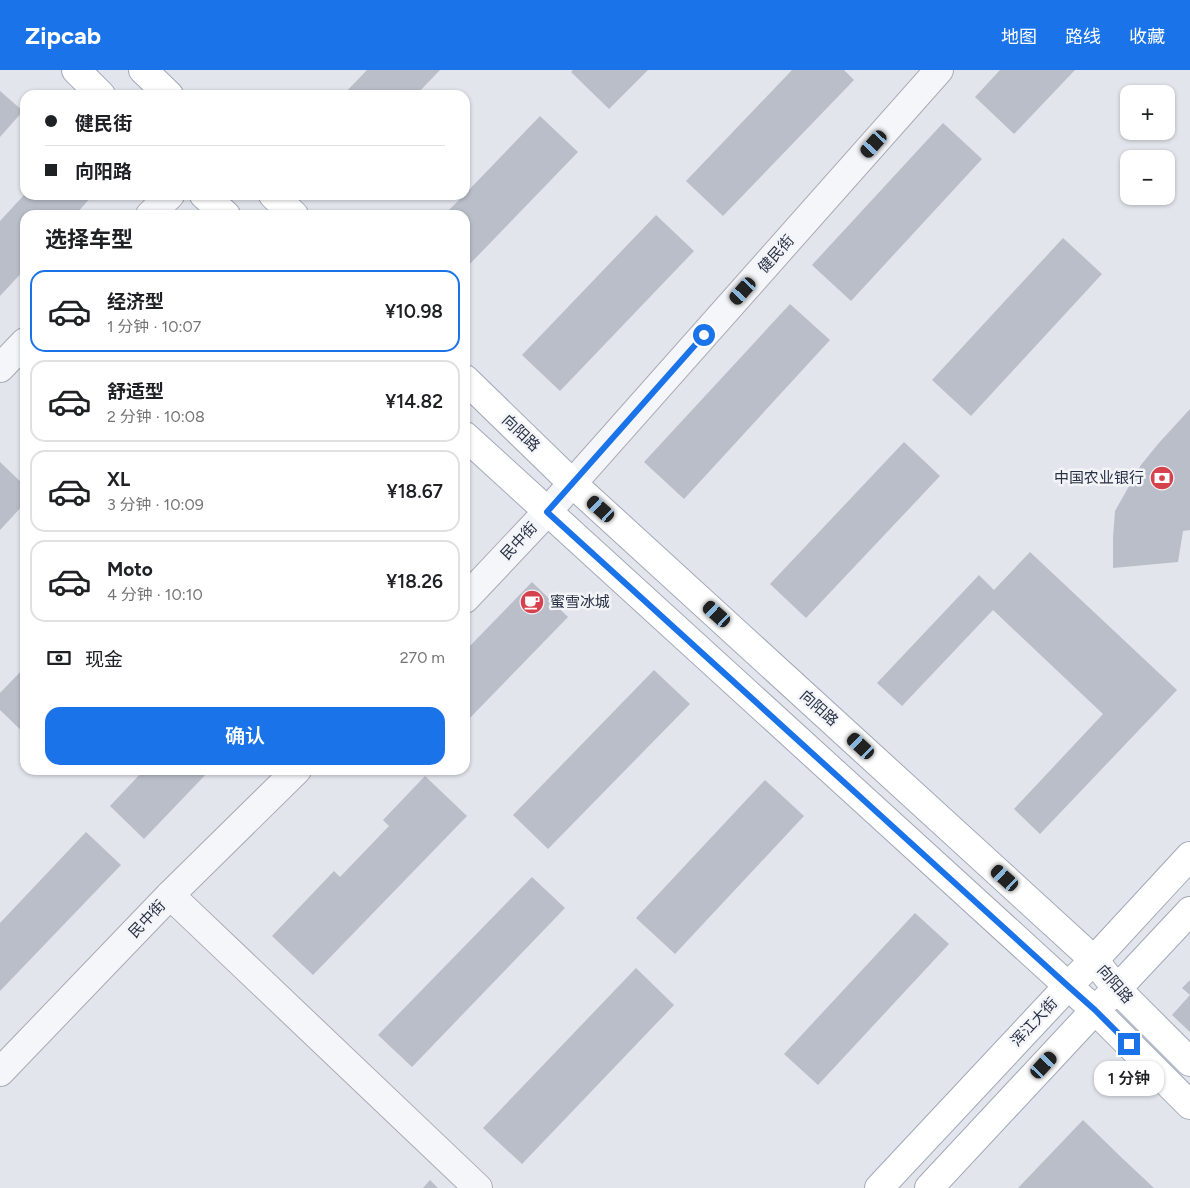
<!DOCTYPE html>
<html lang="zh">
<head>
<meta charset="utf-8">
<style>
	:root { --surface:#fff; --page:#f6f6f6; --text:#202124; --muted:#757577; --line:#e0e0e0; --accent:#1a73e8 }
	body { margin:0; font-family:Figtree,"Noto Sans SC",sans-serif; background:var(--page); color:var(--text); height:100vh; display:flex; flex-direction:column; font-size:19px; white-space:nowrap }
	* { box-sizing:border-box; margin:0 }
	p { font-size:16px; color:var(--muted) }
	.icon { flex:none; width:28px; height:28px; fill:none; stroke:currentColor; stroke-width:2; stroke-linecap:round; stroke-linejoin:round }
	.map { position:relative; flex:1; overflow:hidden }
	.drawer { position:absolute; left:20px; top:140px; width:450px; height:565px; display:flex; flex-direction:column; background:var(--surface); border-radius:15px; box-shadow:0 1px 4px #0004 }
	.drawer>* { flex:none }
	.top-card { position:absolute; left:20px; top:20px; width:450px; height:110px; border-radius:15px; box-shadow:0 1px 4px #0004; display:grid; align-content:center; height:110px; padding:0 25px; background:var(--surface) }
	.fabs { position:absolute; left:1120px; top:15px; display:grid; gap:10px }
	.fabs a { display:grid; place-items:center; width:55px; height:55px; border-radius:10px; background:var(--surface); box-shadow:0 1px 4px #0004; font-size:25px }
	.end { position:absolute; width:22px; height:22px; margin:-11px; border:6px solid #1a73e8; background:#fff; box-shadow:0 0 0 2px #fff }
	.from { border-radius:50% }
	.bubble { position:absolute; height:35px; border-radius:15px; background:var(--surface); box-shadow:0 1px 4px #0004; font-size:16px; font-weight:600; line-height:35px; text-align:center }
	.car { position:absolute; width:15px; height:30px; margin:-15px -8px; border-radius:6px; box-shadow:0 0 4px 1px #0007; background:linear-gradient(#222 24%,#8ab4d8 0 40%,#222 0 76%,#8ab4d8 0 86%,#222 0) }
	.top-card b { display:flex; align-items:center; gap:18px; height:48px; font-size:19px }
	.top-card b+b { border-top:1px solid var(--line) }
	.top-card i { width:12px; height:12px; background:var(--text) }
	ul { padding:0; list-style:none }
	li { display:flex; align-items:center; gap:15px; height:82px; margin:0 10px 8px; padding:0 15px; border:2px solid var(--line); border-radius:15px }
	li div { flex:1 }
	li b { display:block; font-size:19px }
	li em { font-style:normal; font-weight:600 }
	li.current { border-color:var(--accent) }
	li>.icon { width:45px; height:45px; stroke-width:1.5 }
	h2 { padding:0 25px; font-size:22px; line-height:60px }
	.pay { display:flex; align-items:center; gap:12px; height:55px; padding:0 25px; font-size:19px }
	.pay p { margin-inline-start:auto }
	.action { display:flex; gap:10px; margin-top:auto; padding:10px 25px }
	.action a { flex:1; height:58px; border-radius:15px; background:var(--accent); color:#fff; font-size:20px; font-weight:600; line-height:58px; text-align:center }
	header { display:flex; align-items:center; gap:30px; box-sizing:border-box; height:70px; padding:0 25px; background:var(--accent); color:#fff }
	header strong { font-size:24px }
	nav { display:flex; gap:28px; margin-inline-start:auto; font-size:18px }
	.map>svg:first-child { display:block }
	.building { fill:#b9bec9 }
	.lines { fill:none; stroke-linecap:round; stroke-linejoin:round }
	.minor-casing { stroke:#a7abb6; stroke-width:30 }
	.major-casing { stroke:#a1a8b8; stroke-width:30 }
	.minor { stroke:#f5f6f9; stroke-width:28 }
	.major { stroke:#fff; stroke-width:28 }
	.route { stroke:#1a73e8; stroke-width:6 }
	.labels { text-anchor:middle; stroke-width:5; stroke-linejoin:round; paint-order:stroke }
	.street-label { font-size:15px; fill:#293144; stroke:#f2f4f8 }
	.poi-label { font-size:15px; fill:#293144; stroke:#f2f4f8; text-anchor:end }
</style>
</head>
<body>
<header>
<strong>Zipcab</strong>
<nav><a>地图</a><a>路线</a><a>收藏</a></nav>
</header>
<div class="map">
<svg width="1190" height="1118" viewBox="0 0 1190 1118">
	<rect width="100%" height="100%" fill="#e2e5eb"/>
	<g class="building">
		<path d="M367,0H440L416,25H343Z"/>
		<path d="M573,0H648L609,39L571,2Z"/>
		<path d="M792,0H844L854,10L723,146L686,111Z"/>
		<path d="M1000,0H1075L1014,64L975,27Z"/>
		<path d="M0,21L23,41L0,67Z"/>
		<path d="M540,46L578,82L465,199V145H444L464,125H465V124Z"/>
		<path d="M943,53L982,89L851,231L812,195Z"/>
		<path d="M25,124V125H93L75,145H25V199L0,226V151Z"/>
		<path d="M656,145L694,181L560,321L522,285Z"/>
		<path d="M1063,168L1102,204L971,346L932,310Z"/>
		<path d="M790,234L830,270L684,429L644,392Z"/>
		<path d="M1190,339V460L1183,461L1178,492L1113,498V468L1115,441L1141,395L1158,374Z"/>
		<path d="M904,372L940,406L806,548L770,514Z"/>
		<path d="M0,392L25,416V433L0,460Z"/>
		<path d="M1030,482L1177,620L1040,764L1014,739L1103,644L993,540L902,636L877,613L979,505L994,520Z"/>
		<path d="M532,512L568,547L465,653V581Z"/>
		<path d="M25,597V664L0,640V623Z"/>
		<path d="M654,600L690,634L548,779L513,745Z"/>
		<path d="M144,700H210L144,769L110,736Z"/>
		<path d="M425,706L467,746L313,905L272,866L334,801L340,807L389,756L383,750Z"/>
		<path d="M765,710L804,746L675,884L636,848Z"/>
		<path d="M86,762L121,795L0,921V853Z"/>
		<path d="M532,807L565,838L412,997L378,965Z"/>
		<path d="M915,843L949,874L818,1015L784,984Z"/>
		<path d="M636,898L674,935L522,1094L483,1058Z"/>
		<path d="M1190,910V962L1172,945L1190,925L1182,918Z"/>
		<path d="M1083,1050L1122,1088L1154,1118H1018Z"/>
		<path d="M430,1110L438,1118H423Z"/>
	</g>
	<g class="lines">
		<g class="minor-casing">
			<g id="minor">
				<path d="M150,145L170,125"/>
				<path d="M0,298L25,272"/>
				<path d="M465,529L547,442L939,0"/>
				<path d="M170,825L478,1118"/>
				<path d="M0,1002L170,825L297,700"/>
			</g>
		</g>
		<g class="major-casing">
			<g id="major">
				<path d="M76,0L101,25"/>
				<path d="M143,0L169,25"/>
				<path d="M204,125L226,145"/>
				<path d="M273,125L294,145"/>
				<path d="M465,309L572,413L1094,890L1117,919L1190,992"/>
				<path d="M465,366L1068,916L1095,940L1190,1035"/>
				<path d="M879,1118L1068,916L1094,890L1190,786"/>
				<path d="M929,1118L1095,940L1117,919L1190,841"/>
			</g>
		</g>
		<use href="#minor" class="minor"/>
		<use href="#major" class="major"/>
	</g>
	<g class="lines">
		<path class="route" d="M704,265L547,442L1068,916L1095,940L1129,974"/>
	</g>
	<defs>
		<g id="bank-disc" transform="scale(1.25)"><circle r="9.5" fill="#d5424d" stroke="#f2f4f8"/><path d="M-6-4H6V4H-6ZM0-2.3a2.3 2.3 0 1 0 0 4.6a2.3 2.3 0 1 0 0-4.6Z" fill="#fff"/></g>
		<g id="cafe-disc" transform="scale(1.25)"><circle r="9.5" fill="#d5424d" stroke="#f2f4f8"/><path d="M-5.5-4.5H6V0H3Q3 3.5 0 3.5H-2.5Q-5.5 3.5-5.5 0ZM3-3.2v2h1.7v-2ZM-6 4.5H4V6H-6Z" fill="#fff"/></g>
	</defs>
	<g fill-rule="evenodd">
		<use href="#bank-disc" x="1162" y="408"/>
		<use href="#cafe-disc" x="532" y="532"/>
	</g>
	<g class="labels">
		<g class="street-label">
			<text transform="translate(776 184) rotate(-48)" y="5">健民街</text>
			<text transform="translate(521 363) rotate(44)" y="5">向阳路</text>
			<text transform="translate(519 471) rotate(-47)" y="5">民中街</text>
			<text transform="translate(819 638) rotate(42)" y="5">向阳路</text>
			<text transform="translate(147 849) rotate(-46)" y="5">民中街</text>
			<text transform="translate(1115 914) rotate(49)" y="5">向阳路</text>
			<text transform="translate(1034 952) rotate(-47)" y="5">浑江大街</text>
		</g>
		<g class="poi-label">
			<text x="1144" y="413">中国农业银行</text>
			<text x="550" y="537" text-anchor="start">蜜雪冰城</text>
		</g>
	</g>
</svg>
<div class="fabs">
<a>+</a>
<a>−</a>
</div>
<i class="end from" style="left:704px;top:265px"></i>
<i class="end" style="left:1129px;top:974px"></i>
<div class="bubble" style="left:1094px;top:991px;width:70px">1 分钟</div>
<i class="car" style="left:874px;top:74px;rotate:222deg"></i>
<i class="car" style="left:743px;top:221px;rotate:222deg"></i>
<i class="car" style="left:601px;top:439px;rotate:312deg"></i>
<i class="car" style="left:717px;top:544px;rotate:312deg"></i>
<i class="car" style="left:861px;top:676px;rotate:313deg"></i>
<i class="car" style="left:1005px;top:808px;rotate:312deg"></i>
<i class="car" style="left:1044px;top:995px;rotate:43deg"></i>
<div class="top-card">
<b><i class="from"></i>健民街</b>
<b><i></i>向阳路</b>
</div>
<section class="drawer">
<h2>选择车型</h2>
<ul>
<li class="current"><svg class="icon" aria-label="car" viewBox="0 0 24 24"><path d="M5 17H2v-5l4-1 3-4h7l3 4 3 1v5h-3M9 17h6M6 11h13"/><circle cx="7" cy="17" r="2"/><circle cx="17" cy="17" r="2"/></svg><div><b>经济型</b><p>1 分钟 · 10:07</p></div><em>¥10.98</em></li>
<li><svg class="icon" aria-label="car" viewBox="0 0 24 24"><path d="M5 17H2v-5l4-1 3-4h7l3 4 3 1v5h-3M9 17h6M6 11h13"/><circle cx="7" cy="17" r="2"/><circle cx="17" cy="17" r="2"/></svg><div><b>舒适型</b><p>2 分钟 · 10:08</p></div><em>¥14.82</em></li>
<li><svg class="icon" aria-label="car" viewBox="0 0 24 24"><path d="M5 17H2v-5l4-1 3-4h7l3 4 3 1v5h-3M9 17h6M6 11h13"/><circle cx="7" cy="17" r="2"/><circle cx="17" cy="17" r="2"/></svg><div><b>XL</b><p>3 分钟 · 10:09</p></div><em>¥18.67</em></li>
<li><svg class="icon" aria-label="car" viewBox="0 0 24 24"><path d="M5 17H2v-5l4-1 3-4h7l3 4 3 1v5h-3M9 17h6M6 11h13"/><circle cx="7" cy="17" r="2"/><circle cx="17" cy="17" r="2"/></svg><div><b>Moto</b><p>4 分钟 · 10:10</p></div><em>¥18.26</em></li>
</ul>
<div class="pay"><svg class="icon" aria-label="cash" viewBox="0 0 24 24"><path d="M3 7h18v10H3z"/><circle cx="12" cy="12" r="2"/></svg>现金<p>270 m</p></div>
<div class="action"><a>确认</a></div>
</section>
</div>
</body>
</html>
